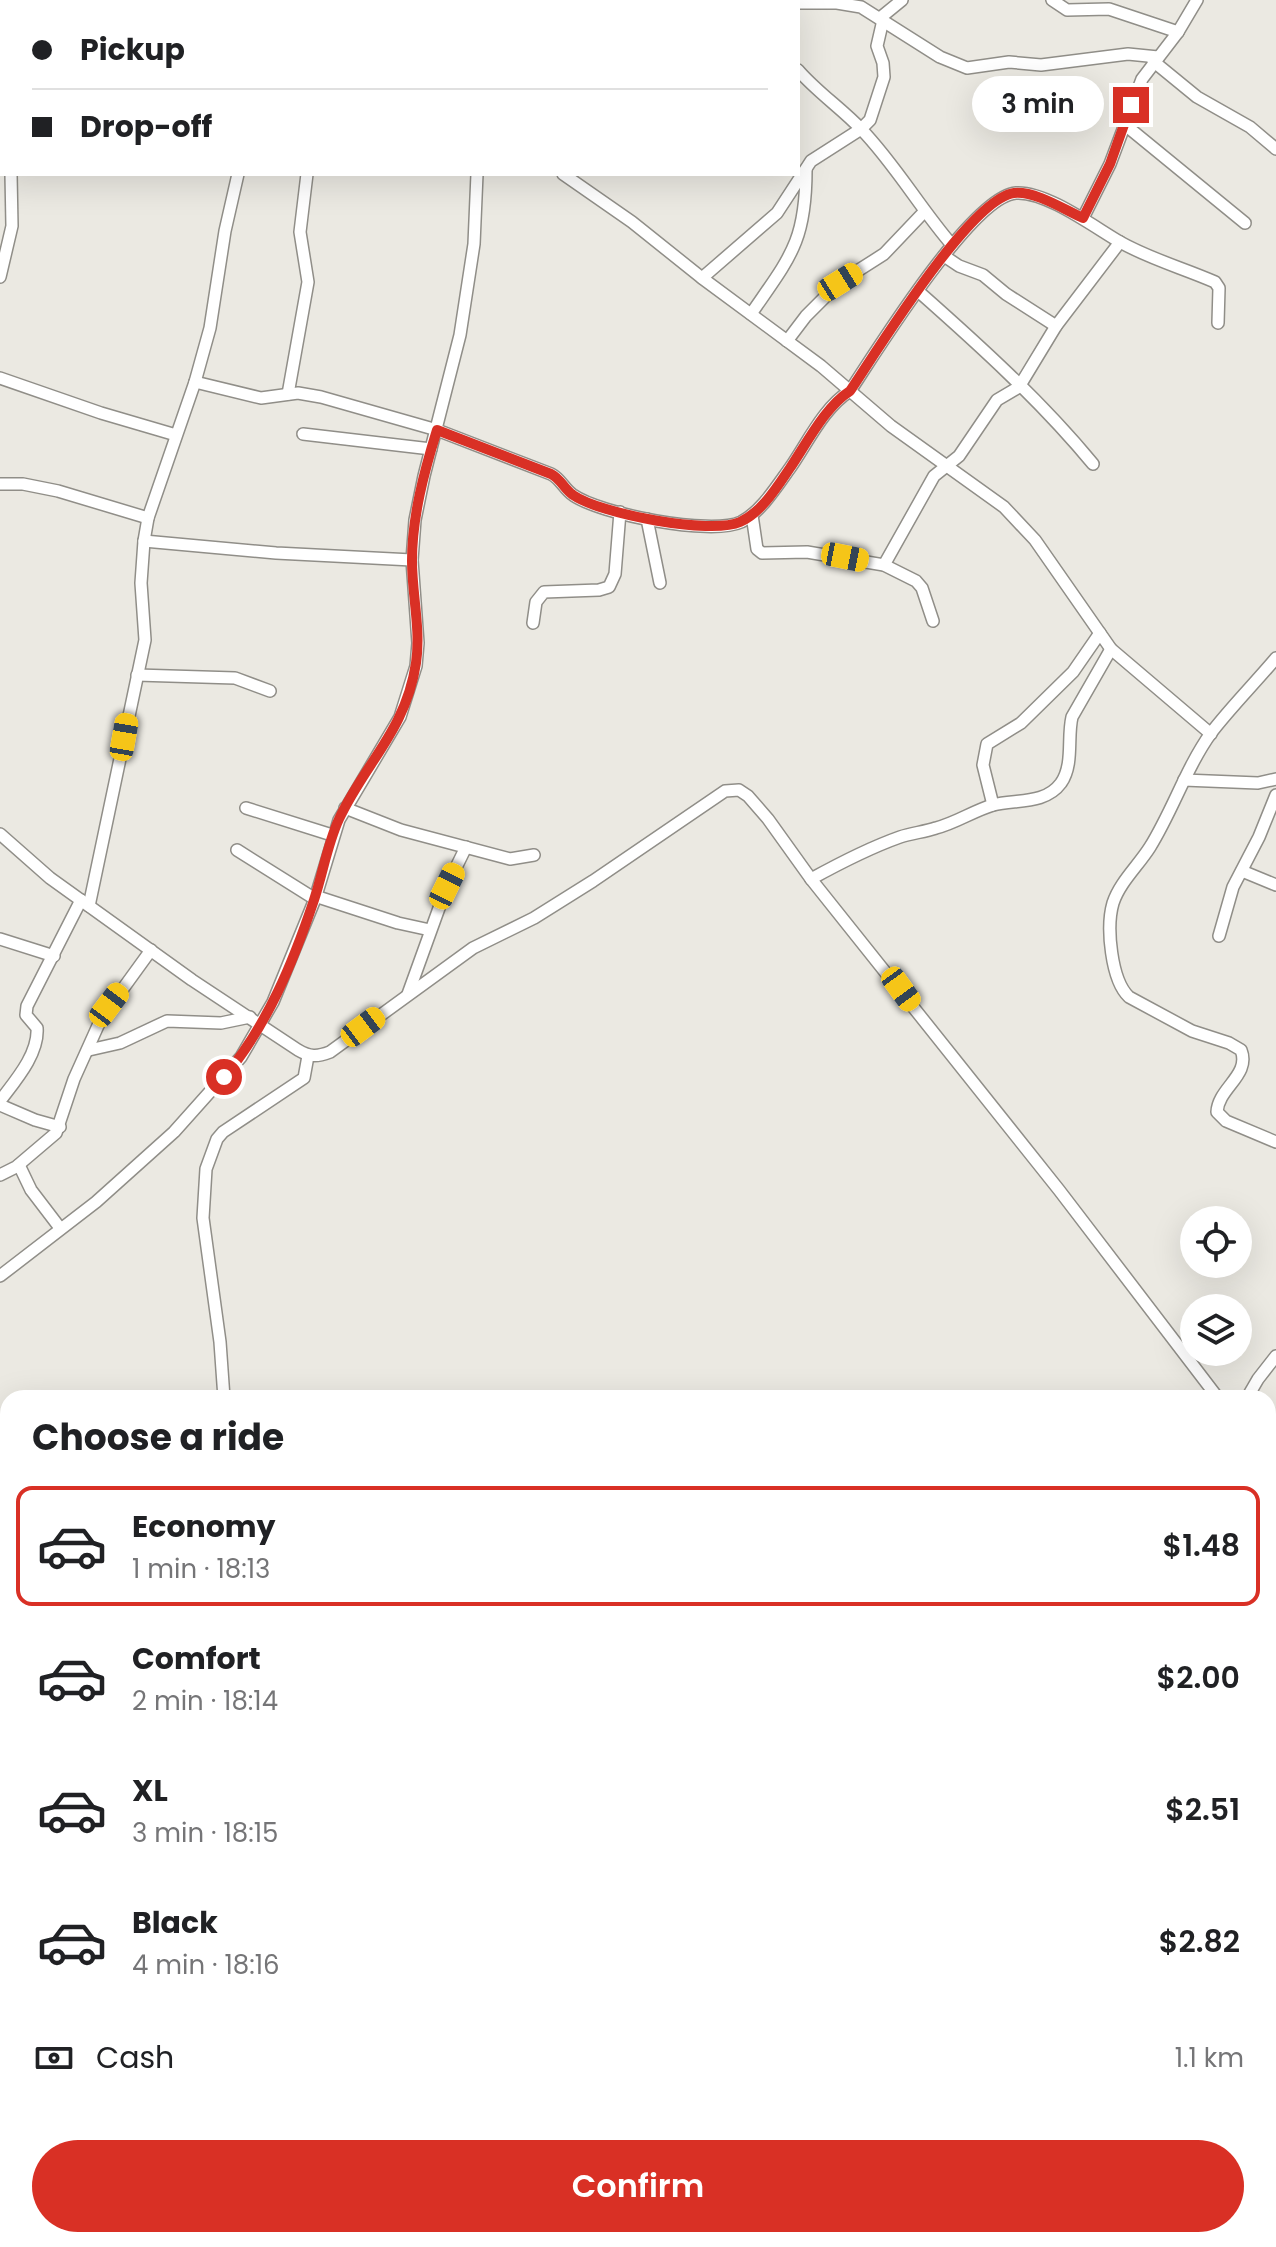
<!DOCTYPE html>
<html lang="en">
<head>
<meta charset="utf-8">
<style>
	:root { --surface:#fff; --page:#f6f6f6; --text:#202124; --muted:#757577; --line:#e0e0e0; --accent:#d93025 }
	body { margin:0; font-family:Poppins,sans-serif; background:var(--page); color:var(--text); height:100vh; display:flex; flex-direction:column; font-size:30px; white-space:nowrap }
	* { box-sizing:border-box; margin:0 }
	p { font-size:26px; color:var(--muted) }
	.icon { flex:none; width:44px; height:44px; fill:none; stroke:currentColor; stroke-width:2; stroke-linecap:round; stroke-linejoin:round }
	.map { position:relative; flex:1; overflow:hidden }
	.sheet { position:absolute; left:0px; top:1390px; width:1276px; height:858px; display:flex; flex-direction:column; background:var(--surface); border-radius:24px 24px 0 0; box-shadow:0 8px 32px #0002 }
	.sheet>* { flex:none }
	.guide { position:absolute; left:0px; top:0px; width:800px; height:176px; box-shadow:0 8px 32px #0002; display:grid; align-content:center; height:176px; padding:0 32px; background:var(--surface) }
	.tools { position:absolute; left:1180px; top:1206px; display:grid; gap:16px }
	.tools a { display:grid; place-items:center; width:72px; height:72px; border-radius:50%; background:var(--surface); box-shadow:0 8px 32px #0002; font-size:40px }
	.end { position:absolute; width:36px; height:36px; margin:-18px; border:10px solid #d93025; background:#fff; box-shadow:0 0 0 4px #fff }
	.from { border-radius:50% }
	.bubble { position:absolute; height:56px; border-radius:28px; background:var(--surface); box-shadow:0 8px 32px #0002; font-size:26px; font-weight:600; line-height:56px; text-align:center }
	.car { position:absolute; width:24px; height:48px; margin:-24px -12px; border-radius:10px; box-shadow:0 0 6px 2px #0007; background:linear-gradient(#f5c518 24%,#345 0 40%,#f5c518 0 76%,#345 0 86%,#f5c518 0) }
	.guide b { display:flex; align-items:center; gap:28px; height:76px; font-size:30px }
	.guide b+b { border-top:2px solid var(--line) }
	.guide i { width:20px; height:20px; background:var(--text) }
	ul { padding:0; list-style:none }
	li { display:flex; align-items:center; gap:24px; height:120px; margin:0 16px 12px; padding:0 16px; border:4px solid transparent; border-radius:16px }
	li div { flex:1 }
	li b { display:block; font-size:30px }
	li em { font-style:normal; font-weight:600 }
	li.current { border-color:var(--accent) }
	li>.icon { width:72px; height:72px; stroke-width:1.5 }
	h2 { padding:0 32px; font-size:36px; line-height:96px }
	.pay { display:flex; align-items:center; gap:20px; height:88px; padding:0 32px; font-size:30px }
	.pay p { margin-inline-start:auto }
	.action { display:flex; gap:16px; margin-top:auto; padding:16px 32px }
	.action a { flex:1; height:92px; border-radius:48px; background:var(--accent); color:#fff; font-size:32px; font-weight:600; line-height:92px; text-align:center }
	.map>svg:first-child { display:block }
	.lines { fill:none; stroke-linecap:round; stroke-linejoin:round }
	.minor-casing { stroke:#908e88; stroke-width:14 }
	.minor { stroke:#fff; stroke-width:11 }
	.route { stroke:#d93025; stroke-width:10 }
</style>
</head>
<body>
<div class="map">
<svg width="1276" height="2247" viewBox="0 0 1276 2247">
	<rect width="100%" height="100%" fill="#ebe9e2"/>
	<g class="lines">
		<g class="minor-casing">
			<g id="minor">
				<path d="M153,0L154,2"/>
				<path d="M486,0L490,2"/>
				<path d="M606,0L612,2"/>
				<path d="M702,0L707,2"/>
				<path d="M786,0L787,2"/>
				<path d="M1052,0L1067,10L1109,9L1178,32"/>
				<path d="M433,2L435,0"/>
				<path d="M525,2L526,0"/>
				<path d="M623,2L624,0"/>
				<path d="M798,3H837L861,7L940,57L967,68L1009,62L1041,65L1128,54L1158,57"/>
				<path d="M880,18L902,0"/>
				<path d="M0,59H2"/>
				<path d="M1153,61L1197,97L1250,127L1276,149"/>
				<path d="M798,70C817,92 841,108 861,129C895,164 920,208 952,245"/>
				<path d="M1124,124L1245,223"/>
				<path d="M563,174L632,222L702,278L821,366L891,426L1004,507L1035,540L1111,649L1211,734"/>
				<path d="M1083,218L1110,164L1142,79L1178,32L1197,0"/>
				<path d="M944,256L959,266L983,275L1006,294L1056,326"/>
				<path d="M0,277L12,226L11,174"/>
				<path d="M702,278L777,213L811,161L861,129L870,120L884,77L883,63L877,46L883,20"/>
				<path d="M918,291C979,345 1041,401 1093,464"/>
				<path d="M751,314C790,257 806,242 806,170"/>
				<path d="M787,341L806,316L840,282L884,254L924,212"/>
				<path d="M0,378L101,413L176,435"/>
				<path d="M195,382L261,398L298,393L321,397L437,430L551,474C561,479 564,489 573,495C600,514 711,536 741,522C761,512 777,486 790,468C808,442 824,407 850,391C876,352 972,196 1016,193C1046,191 1094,227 1120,242C1150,259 1183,268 1215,282L1219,288L1218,323"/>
				<path d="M288,394L308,282L300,232L307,174"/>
				<path d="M303,434L431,449"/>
				<path d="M0,484H23L58,491L148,518"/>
				<path d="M752,515L757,549L762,553L807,552L884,565L916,581L922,588L933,621"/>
				<path d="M647,519L660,583"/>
				<path d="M144,541L276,553L412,560"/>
				<path d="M884,565L934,476L959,456L997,400L1019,387L1056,326L1120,242"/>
				<path d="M533,623L536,602L544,592L599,590L609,587L615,574L620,512"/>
				<path d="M1276,658C1255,683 1231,707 1211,733C1186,768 1173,810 1150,847C1138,866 1120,882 1113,903C1106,927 1111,980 1129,997L1192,1031L1229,1043L1241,1050C1251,1075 1218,1088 1217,1112L1226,1121L1276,1142"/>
				<path d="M137,675L235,678L270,691"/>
				<path d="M1184,780L1258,783L1276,779"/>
				<path d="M993,805L983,765L987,744L1021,723L1073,672L1100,633"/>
				<path d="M246,808L332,835"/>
				<path d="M345,808L401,830L510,859L534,855"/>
				<path d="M0,834L50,878L192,980L298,1050C310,1057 317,1057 330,1052L473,948L534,918L593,881L725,791L739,790L748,796L768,819L811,879L1059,1190L1218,1398"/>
				<path d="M237,850L315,899"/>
				<path d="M1242,871L1276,885"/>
				<path d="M811,879C840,863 869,848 900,837C912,833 924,832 936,828C956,823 973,811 993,805C1015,799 1045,805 1061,783C1074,764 1067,738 1072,717L1111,649"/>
				<path d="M315,896L398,923L430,930"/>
				<path d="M89,906L145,640L141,583L144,541L148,518L195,382L210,328L225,231L238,174"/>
				<path d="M1219,936L1233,887L1259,837L1276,795"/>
				<path d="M0,939L54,956"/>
				<path d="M408,994L447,886L466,847"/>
				<path d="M89,1050L120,1043L167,1021L221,1023L250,1017"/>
				<path d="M0,1101C15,1081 39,1054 37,1028L26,1015L27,1006L81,900"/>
				<path d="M0,1105L35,1120L60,1127"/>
				<path d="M19,1165L31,1190L60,1228"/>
				<path d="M0,1175L16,1167L56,1133L74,1079L101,1019L151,950"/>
				<path d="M0,1276L96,1202L174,1132L241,1057L273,1002L315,899L339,820L400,717L416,666L418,643L412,560L415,520L424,476L460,335L474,244L477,174"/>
				<path d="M224,1398L220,1342L203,1218L206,1169L217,1139L223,1132L304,1078L308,1056"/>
				<path d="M1247,1398L1258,1379L1276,1356"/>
				<path d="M1268,1458L1276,1467"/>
				<path d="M0,1466L8,1470"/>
				<path d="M0,1678L8,1681"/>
				<path d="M0,1827L8,1831"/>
				<path d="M0,2213L8,2207"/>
			</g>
		</g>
		<use href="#minor" class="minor"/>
	</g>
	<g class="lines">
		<path class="route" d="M224,1077C267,1026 293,963 314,900C323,873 327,845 339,819C365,763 406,730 416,663C421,629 412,595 412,561C412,517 424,472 437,430L551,474C561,479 564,489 573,495C600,514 711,535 740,522C762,512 777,487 790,468C807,443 825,407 850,391C877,351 970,199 1014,193C1036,191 1063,209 1083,218L1110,164L1131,105"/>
	</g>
</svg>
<div class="tools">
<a><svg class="icon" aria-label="locate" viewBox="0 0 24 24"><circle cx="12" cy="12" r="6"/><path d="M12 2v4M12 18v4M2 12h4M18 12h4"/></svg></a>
<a><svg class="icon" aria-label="layers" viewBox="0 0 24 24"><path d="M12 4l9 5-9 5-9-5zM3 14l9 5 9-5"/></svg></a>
</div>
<i class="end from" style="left:224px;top:1077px"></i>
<i class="end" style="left:1131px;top:105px"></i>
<div class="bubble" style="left:972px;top:76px;width:132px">3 min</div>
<i class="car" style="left:840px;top:282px;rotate:58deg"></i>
<i class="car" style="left:845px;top:557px;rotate:101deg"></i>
<i class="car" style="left:124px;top:737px;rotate:10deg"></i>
<i class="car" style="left:447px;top:886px;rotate:26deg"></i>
<i class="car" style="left:901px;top:989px;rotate:144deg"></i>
<i class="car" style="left:109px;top:1005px;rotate:37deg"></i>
<i class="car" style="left:363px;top:1027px;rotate:53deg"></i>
<div class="guide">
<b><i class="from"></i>Pickup</b>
<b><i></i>Drop-off</b>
</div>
<section class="sheet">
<h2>Choose a ride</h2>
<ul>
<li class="current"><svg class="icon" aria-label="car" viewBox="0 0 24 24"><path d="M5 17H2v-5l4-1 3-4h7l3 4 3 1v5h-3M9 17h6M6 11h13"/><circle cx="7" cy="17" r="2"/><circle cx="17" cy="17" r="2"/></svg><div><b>Economy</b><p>1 min · 18:13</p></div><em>$1.48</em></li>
<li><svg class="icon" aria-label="car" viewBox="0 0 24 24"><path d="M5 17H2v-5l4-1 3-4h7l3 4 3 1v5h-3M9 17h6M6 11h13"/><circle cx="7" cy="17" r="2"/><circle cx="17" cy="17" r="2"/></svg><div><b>Comfort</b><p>2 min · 18:14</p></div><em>$2.00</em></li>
<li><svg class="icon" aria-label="car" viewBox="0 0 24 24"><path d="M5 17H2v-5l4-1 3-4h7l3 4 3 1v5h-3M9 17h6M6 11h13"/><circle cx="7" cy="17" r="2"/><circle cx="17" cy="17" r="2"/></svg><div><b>XL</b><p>3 min · 18:15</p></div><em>$2.51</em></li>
<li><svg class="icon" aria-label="car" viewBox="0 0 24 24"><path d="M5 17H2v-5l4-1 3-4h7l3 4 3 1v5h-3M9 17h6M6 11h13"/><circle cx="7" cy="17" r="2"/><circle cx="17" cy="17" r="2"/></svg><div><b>Black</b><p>4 min · 18:16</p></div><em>$2.82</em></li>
</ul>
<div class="pay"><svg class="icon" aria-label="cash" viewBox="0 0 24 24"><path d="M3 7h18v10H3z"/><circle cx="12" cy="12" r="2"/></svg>Cash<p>1.1 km</p></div>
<div class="action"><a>Confirm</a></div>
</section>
</div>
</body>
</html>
